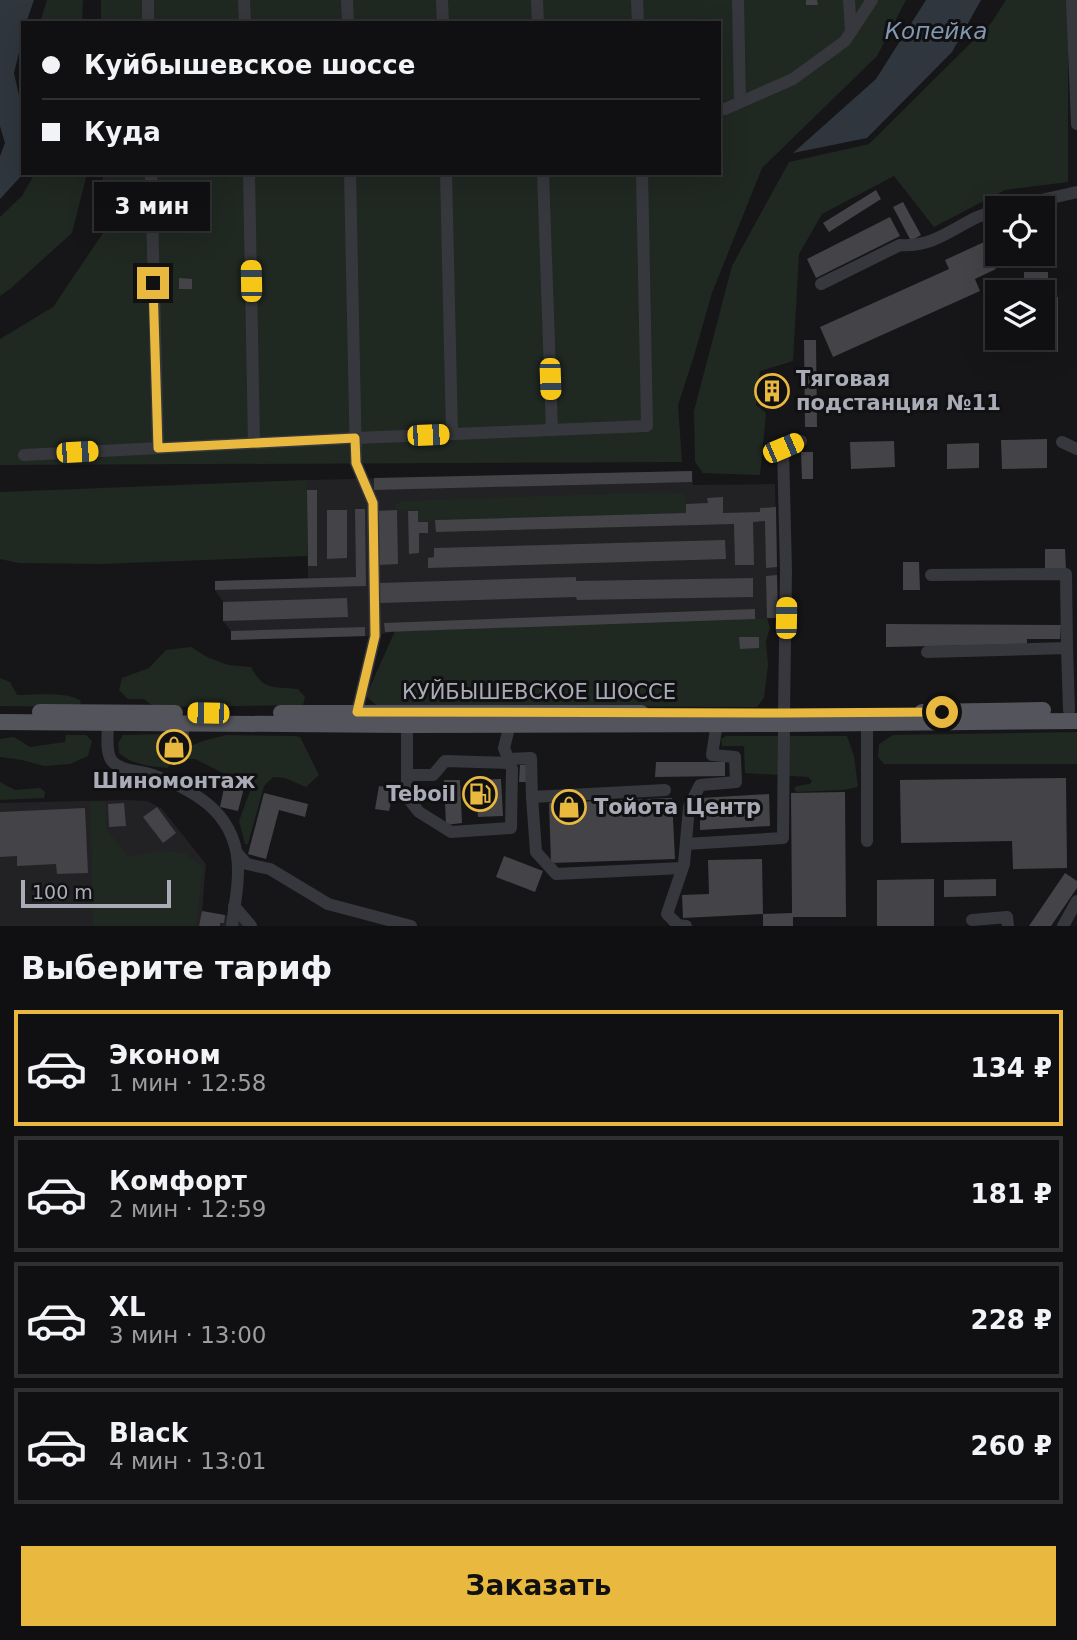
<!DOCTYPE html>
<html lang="ru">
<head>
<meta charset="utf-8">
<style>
	:root { --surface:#101012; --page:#19191b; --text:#f1f3f6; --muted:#9c9d9f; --line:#303032; --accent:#e8b93e }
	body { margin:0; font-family:"DejaVu Sans",sans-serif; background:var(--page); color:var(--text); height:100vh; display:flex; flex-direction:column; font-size:26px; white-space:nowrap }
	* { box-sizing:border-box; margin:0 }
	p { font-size:23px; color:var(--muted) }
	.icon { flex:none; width:38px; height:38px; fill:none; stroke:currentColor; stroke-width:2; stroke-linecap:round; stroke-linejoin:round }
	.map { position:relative; height:926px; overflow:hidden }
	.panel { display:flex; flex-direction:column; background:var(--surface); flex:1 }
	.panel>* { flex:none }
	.guide { position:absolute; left:21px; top:21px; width:700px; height:154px; border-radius:0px; box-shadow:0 7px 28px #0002,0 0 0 2px var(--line); display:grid; align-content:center; height:154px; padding:0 21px; background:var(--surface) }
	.fabs { position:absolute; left:985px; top:196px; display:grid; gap:14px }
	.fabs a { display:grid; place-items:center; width:70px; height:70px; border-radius:0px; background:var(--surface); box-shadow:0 7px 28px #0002,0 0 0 2px var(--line); font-size:35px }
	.scale { position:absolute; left:21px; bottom:18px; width:150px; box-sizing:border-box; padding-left:7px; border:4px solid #a9acb7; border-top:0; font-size:19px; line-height:24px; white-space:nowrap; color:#a9acb7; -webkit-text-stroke:5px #111113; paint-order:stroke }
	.end { position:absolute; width:32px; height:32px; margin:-16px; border:9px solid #e8b93e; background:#111; box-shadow:0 0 0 4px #111 }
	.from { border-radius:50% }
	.bubble { position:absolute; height:49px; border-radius:0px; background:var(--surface); box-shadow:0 7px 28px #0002,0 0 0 2px var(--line); font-size:23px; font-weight:600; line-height:49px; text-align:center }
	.car { position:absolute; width:21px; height:42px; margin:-21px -10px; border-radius:9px; box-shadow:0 0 5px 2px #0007; background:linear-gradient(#f5c518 24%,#345 0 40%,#f5c518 0 76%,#345 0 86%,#f5c518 0) }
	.guide b { display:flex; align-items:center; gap:24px; height:66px; font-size:26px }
	.guide b+b { border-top:2px solid var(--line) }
	.guide i { width:18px; height:18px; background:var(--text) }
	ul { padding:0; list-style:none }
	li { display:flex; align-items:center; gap:21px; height:116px; margin:0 14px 10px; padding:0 7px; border:4px solid var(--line); border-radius:0px }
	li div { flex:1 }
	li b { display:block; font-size:26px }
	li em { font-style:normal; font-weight:600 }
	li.active { border-color:var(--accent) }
	li>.icon { width:63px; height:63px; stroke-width:1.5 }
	h2 { padding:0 21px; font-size:32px; line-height:84px }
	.button { display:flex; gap:14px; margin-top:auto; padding:14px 21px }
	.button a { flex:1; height:80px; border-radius:0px; background:var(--accent); color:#111; font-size:28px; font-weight:600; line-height:80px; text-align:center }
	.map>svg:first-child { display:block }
	.built { fill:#222225 }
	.green { fill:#202822 }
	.water { fill:#2f363d }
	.building { fill:#434348 }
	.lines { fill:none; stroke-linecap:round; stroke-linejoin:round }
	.minor { stroke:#37383d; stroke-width:12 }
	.major { stroke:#54555c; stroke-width:16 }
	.route { stroke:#e8b93e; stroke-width:9 }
	.labels { text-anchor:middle; stroke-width:6; stroke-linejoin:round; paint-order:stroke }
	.poi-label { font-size:21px; font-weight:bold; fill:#a9acb7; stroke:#111113; text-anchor:start }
	.street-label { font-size:21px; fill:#a9acb7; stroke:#111113 }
	.water-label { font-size:23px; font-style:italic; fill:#8298b0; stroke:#111113 }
</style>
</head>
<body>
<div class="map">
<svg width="1077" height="926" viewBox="0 0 1077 926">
	<rect width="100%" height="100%" fill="#161618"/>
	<g class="built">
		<path d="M692,471L693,485L775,484L778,618L395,631L375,636L231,640V631L223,621V602L215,590V581L308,578L307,480Z"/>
		<path d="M125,800L147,801L161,808L206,864L202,911L240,918L246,926H0V803Z"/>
	</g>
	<g class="green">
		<path d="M47,0H83L82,23H40Z"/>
		<path d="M101,0H906L877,56L762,168L712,293L693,359L678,405L682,462L0,465V339L53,307L103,233V173H719V23H101Z"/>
		<path d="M1006,0H1068V182L1005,190L934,227L894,176L822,214L799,254L793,361L760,371L756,405L766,413L760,475L703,473L695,462L694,411L732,266L789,162L869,144L992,22Z"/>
		<path d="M35,173H86V178L72,233L11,288L0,296V217L22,196Z"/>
		<path d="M307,480V556L102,564L19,563L0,559V492Z"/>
		<path d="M664,492L682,493L686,499V513L435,520L418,522V511L397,510L395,507L398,502L431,500Z"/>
		<path d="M767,618L770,628L766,641L768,665L764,698L757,707L377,706L366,696L395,631Z"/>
		<path d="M191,647L207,657L228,665L251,667C264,691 273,686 298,689L305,697L303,705L154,707L144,699H128L119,690L122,678L149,668L166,650Z"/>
		<path d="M0,678L10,682L17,695C33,695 69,691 81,701L79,707L0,706Z"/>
		<path d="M1077,732V764H884L878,757L879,744L893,735Z"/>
		<path d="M171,734L180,743L193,745L206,740L227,735L295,736L300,737L319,775L306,787L285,778L273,777L264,786L248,844H245L239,821L250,791L247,785L195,759H177L167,768C149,766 133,765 119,753L118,743L123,735Z"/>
		<path d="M66,735H86L92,741L88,756L70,764L44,766L22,760L0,757V739L14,737L30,747L65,742Z"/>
		<path d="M726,736H847L854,756L858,787L844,790L796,792L794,788L797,786L810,784L812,781L808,777L745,773L744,746H722L721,739Z"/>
		<path d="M0,782L15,790L40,788L45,792L44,798L0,800Z"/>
		<path d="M98,801L105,803L107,830L128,857L162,851L184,853L203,866L196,926H93L90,803Z"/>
	</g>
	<g class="water">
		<path d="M0,0H34L26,23H23V36L14,73L23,114V174L0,199V156L5,143L0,126Z"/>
		<path d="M926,0H981L952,52L867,138L793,153L876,79Z"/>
	</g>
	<g class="building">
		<path d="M806,0H817L818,5H806Z"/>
		<path d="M876,190L881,199L829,232L823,223Z"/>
		<path d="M903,202L921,235L911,241L893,207Z"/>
		<path d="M890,217L900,236L816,278L807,259Z"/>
		<path d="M984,242L996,269L975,279L980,291L833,357L820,327L949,269L945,260Z"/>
		<path d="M1024,272H1048V297H1058V352H1034L1033,338H1043V292H1024Z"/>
		<path d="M179,278L192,279V289H179Z"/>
		<path d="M804,340H816L817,427H805Z"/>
		<path d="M761,378H783V404H762Z"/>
		<path d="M1047,439V468L1002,469L1001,440Z"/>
		<path d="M894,441L895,467L851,469L850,442Z"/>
		<path d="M979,443V468L947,469V444Z"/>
		<path d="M801,452H813V479H802Z"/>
		<path d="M692,471V482L374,490V478Z"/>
		<path d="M307,490H317V566H308Z"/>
		<path d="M723,497V513L760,512V508L776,507L777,567L766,568L765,521L753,522L754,565H735L734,524L436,532L435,520L686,513V504L708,503L707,498Z"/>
		<path d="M355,509H365L366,586L215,590V581L356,577Z"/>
		<path d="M327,510H347V558L327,559Z"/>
		<path d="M397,510L398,564L379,565L377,511Z"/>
		<path d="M408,511H418V522H428V533H419V553L409,554Z"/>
		<path d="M725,540L726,559L428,568V558L434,557V548Z"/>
		<path d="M1045,549H1065L1066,570H1045Z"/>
		<path d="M903,562H919L920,590H903Z"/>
		<path d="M777,575L778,618H767L766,576Z"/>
		<path d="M576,577V581L753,578V597L577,600L576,597L380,603L379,583Z"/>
		<path d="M347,598L348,617L223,621V602Z"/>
		<path d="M755,609V619L385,632L384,623Z"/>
		<path d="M886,624L1061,625L1060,639H1027V644L886,647Z"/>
		<path d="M365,627V636L231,640V631Z"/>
		<path d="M739,637H759V648L740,649Z"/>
		<rect x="165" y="744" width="14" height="8"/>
		<path d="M656,762H725V776L655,777Z"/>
		<path d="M520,765H527L526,782H519Z"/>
		<path d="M1066,778L1067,868L1013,869L1012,841L901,843L900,780Z"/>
		<path d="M501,779L503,816L478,817L475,780Z"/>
		<path d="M444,780H460L462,823L446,825Z"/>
		<path d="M225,783L244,788L238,811L220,807Z"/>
		<path d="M379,786L394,788L389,811L375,809Z"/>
		<path d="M845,792L846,917H793V926H763V914L683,918L682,895L709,894L708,860L762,859L763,914L792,913L791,793Z"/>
		<path d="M264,793L308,804L305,817L279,810L266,859L248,854Z"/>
		<path d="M769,794L770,826L700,830V798Z"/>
		<path d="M672,798L675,859L551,863L549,803Z"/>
		<path d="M124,803L126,826L109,827L108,804Z"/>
		<path d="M157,807L176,833L163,843L143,817Z"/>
		<path d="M85,808L88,873L57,874L56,864L17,866V856L0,857V812Z"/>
		<path d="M504,856L543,871L535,892L496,877Z"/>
		<path d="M1065,873L1077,881V888L1051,926H1029Z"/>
		<path d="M934,879V926H877V880Z"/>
		<path d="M996,879V896L944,897V880Z"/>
		<path d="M202,911L225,915L224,923H220V926H199Z"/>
	</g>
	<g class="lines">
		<g class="minor">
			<path d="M148,0V23"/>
			<path d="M244,0L245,23"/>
			<path d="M347,0L348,23"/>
			<path d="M442,0L443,23"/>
			<path d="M537,0L538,23"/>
			<path d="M637,0L638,23"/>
			<path d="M738,0L740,102"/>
			<path d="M849,0L851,32"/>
			<path d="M1072,0L1077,124"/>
			<path d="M719,109H725L793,79L845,41L872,0"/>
			<path d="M151,173L158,448"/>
			<path d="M249,173L254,443"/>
			<path d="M350,173L356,463L373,503L375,636L357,712"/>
			<path d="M446,173L452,434"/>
			<path d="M543,173L552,430"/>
			<path d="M1006,208L1077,192"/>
			<path d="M821,284L900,245C941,248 961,218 998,210"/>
			<path d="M1062,442L1077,449"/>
			<path d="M24,455L355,438L647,426L642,173"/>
			<path d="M931,575L1066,574L1067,648"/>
			<path d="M927,652L1067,648L1069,710"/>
			<path d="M784,713L786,571L783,448L801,441"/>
			<path d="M108,724C108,734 105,752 112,761C121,772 140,770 153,775C200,792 239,817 238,872C238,890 234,908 232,926"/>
			<path d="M407,725V797L419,812L451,832L511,828L512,769L504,748L510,724"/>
			<path d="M181,757L183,743V724"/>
			<path d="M508,759L531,758L532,797L665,790"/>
			<path d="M407,775H433L445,761L510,763"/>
			<path d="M532,797L536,852L556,874L682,868"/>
			<path d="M867,841V723"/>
			<path d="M686,844L783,838L784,724"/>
			<path d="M237,853L247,864L270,869L328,904L411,926"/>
			<path d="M234,906L251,926"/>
			<path d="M972,920L1007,917L1008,926"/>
			<path d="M686,926L678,925L667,914L684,864L689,807L700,785L736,782L735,757L712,755L717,723"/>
			<path d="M1063,926L1077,901"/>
		</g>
		<g class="major">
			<path d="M40,712L175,713"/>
			<path d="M922,712L1043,710"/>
			<path d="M281,713H641"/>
			<path d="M0,722L407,725L784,724L1077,721"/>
		</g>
	</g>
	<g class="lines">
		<path class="route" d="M153,283L158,448L355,438L356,463L373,503L375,636L357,712L784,713L942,712"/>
	</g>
	<defs>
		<g id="building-ring" transform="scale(1.75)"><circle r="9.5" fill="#111113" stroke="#e8b93e" stroke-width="1.5"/><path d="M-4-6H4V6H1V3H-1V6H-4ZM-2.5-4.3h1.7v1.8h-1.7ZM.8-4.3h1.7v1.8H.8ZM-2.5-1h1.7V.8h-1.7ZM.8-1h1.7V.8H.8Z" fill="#e8b93e"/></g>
		<g id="shop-ring" transform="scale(1.75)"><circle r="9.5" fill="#111113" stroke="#e8b93e" stroke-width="1.5"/><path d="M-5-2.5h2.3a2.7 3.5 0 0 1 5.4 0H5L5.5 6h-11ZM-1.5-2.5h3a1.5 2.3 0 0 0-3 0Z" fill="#e8b93e"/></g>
		<g id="fuel-ring" transform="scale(1.75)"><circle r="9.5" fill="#111113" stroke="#e8b93e" stroke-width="1.5"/><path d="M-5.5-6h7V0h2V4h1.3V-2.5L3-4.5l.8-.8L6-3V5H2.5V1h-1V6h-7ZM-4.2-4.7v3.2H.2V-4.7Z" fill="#e8b93e"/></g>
	</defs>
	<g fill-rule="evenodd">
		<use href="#building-ring" x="772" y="391"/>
		<use href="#shop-ring" x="174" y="747"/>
		<use href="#fuel-ring" x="480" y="794"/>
		<use href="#shop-ring" x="569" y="807"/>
	</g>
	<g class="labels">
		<g class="poi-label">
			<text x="796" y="386">Тяговая<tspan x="796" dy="24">подстанция №11</tspan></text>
			<text x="174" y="788" text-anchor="middle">Шиномонтаж</text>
			<text x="456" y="801" text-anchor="end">Teboil</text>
			<text x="594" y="814">Тойота Центр</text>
		</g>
		<g class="street-label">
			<text x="539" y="699">КУЙБЫШЕВСКОЕ ШОССЕ</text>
		</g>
		<g class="water-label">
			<text x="936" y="39">Копейка</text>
		</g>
	</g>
</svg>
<div class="fabs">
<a><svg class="icon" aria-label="locate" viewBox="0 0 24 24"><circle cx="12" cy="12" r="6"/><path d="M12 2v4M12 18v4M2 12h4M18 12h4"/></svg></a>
<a><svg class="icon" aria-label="layers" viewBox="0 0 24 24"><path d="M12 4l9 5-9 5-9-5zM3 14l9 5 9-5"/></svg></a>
</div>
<div class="scale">100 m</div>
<i class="end from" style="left:942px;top:712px"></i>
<i class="end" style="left:153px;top:283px"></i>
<div class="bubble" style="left:94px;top:182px;width:116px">3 мин</div>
<i class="car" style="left:251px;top:281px;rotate:359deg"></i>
<i class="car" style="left:550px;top:379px;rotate:178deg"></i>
<i class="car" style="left:428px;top:435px;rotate:88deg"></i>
<i class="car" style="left:783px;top:448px;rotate:67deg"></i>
<i class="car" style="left:77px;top:452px;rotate:87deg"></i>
<i class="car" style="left:786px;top:618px;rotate:1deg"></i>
<i class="car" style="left:208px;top:713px;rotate:271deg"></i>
<div class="guide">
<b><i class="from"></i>Куйбышевское шоссе</b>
<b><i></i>Куда</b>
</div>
</div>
<section class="panel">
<h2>Выберите тариф</h2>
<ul>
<li class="active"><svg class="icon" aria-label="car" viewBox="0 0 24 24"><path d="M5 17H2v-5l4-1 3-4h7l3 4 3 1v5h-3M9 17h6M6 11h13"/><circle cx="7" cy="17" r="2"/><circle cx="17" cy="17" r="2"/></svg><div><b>Эконом</b><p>1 мин · 12:58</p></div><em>134 ₽</em></li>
<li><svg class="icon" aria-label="car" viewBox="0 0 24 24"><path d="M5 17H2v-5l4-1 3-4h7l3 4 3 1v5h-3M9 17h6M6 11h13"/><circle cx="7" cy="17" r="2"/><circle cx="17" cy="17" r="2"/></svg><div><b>Комфорт</b><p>2 мин · 12:59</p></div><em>181 ₽</em></li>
<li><svg class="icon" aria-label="car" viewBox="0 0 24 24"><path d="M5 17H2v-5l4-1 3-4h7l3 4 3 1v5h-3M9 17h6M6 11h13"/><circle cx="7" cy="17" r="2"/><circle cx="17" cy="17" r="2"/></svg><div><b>XL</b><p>3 мин · 13:00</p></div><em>228 ₽</em></li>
<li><svg class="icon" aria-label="car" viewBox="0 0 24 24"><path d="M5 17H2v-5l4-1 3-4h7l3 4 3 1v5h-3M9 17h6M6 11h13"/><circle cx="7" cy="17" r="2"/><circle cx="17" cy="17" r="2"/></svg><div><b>Black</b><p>4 мин · 13:01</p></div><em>260 ₽</em></li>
</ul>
<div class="button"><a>Заказать</a></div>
</section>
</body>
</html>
